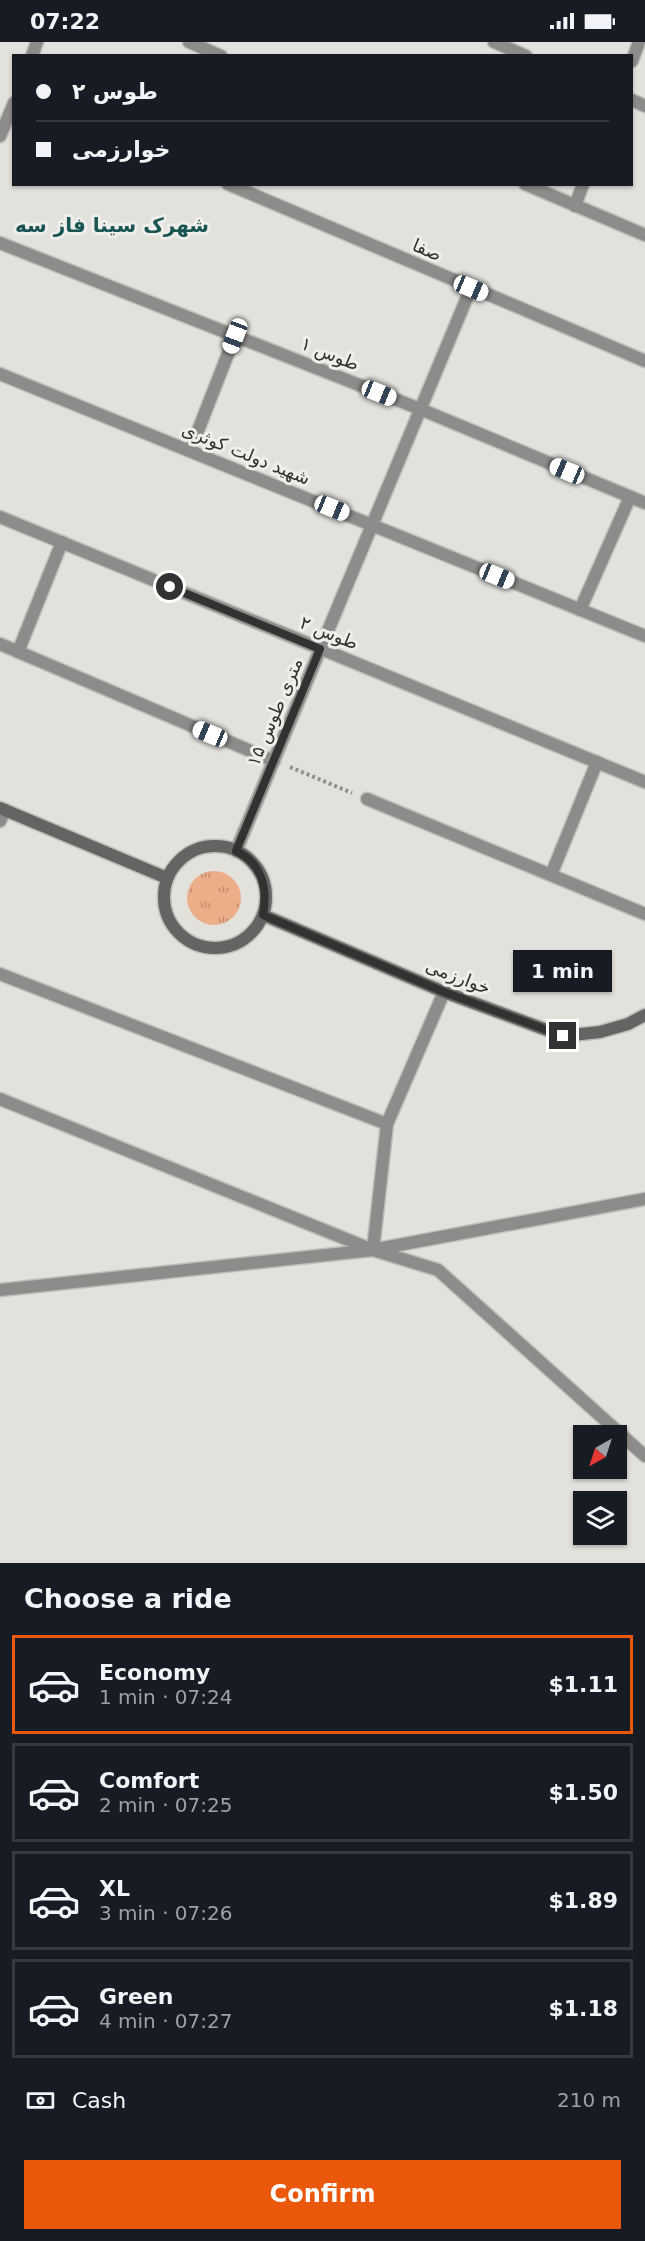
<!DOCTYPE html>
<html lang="en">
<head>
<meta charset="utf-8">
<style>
	:root { --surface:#171b24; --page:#20242c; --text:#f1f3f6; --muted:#9ea1a6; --line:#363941; --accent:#ea580c }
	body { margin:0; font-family:"DejaVu Sans","Noto Sans Arabic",sans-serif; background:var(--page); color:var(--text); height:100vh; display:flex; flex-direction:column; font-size:22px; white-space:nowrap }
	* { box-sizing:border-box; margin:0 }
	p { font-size:20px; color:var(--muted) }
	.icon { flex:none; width:33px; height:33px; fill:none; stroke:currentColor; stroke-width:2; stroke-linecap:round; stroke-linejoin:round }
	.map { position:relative; height:1521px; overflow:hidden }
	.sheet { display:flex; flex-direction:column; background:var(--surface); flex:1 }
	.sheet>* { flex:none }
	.banner { position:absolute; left:12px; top:12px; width:621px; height:132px; border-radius:0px; box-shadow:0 2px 4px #0004; display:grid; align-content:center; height:132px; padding:0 24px; background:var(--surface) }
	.needle { width:39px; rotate:219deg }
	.buttons { position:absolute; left:573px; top:1383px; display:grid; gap:12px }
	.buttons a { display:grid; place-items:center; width:54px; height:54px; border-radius:0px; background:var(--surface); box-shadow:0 2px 4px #0004; font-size:30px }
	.end { position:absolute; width:27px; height:27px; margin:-14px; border:8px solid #333231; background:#fff; box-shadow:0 0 0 3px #fff }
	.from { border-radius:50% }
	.bubble { position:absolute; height:42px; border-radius:0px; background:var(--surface); box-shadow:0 2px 4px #0004; font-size:20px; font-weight:700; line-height:42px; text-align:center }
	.car { position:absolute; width:18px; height:36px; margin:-18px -9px; border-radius:8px; box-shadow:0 0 4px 2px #0007; background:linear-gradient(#fff 24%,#345 0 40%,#fff 0 76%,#345 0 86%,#fff 0) }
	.banner b { display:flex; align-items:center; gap:21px; height:57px; font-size:22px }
	.banner b+b { border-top:2px solid var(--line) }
	.banner i { width:15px; height:15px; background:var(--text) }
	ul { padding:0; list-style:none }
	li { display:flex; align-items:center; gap:18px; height:99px; margin:0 12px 9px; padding:0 12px; border:3px solid var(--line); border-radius:0px }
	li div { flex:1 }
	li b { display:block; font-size:22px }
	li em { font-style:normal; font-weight:700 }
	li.selected { border-color:var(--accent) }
	li>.icon { width:54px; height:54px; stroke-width:1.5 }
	h2 { padding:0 24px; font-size:27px; line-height:72px }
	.pay { display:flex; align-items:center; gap:15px; height:66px; padding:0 24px; font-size:22px }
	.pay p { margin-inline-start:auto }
	.action { display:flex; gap:12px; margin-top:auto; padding:12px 24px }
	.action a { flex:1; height:69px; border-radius:0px; background:var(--accent); color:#fff; font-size:24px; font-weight:700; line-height:69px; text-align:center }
	.status { display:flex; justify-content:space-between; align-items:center; height:42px; padding:0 30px; background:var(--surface); direction:ltr }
	.status svg { height:16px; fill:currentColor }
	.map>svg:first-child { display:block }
	.grass { fill:url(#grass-tufts) }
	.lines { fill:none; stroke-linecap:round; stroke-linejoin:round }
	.street-casing { stroke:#bfbeba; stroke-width:15 }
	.secondary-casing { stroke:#bfbeba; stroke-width:15 }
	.path { stroke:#91908c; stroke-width:4; stroke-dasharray:3 3; stroke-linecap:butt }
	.street { stroke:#8d8c8a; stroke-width:12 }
	.secondary { stroke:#656462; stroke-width:12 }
	.route { stroke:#333231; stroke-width:8 }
	.labels { text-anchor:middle; stroke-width:6; stroke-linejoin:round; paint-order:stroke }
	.street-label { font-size:18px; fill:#333231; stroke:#efeeea }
	.neighbourhood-label { font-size:20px; font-weight:bold; fill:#185454; stroke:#efeeea }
</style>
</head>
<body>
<div class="status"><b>07:22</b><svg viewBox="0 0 49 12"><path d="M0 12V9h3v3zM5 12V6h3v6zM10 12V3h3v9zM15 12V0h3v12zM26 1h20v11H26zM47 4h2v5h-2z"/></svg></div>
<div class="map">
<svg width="645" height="1521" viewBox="0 0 645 1521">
	<defs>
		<pattern id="grass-tufts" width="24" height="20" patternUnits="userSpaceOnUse" patternTransform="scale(1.5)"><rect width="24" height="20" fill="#ecad89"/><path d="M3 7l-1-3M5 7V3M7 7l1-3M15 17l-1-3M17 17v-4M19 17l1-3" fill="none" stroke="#c08d71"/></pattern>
	</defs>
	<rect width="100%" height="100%" fill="#e2e1dc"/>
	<circle class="grass" cx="214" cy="856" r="27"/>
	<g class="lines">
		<g class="street-casing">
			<g id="street">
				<path d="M189,0L221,14"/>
				<path d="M494,0L526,14"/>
				<path d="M32,14L37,0"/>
				<path d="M632,19L639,0"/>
				<path d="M632,58L645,64"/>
				<path d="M0,94L14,61"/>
				<path d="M228,142L645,319"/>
				<path d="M525,142L645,193"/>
				<path d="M575,164L583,142"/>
				<path d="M0,201L420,367L645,461"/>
				<path d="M0,332L645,594"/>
				<path d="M190,409L235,294"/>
				<path d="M0,475L645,740"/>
				<path d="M580,568L630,455"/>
				<path d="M0,602L274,719"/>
				<path d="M18,610L62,500"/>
				<path d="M367,757L645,872"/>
				<path d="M0,779L5,768"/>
				<path d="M236,809L471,246"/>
				<path d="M551,833L597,720"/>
				<path d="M0,932L387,1082"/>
				<path d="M0,1057L373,1208L438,1228L645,1414"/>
				<path d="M377,1207L645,1157"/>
				<path d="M0,1248L373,1208L387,1082L444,950"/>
			</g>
		</g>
		<g class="secondary-casing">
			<g id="secondary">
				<path d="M0,766L167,836"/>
				<circle cx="215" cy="855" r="51"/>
				<path d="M263,873L444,950L563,994L600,990L628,982L645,973"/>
			</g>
		</g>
		<path class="path" d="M290,725L352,751"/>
		<use href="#street" class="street"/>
		<use href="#secondary" class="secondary"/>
	</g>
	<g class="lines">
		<path class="route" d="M170,545L320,607L236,809C262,821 268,846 263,873L444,950L563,994"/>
	</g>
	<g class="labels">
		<g class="street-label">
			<text transform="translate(427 208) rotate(23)" y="6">صفا</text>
			<text transform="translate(330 312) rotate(22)" y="6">طوس ۱</text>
			<text transform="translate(246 412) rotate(22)" y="6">شهید دولت کوثری</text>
			<text transform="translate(329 591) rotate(22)" y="6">طوس ۲</text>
			<text transform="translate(275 670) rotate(-67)" y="6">۱۵ متری طوس</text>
			<text transform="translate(458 935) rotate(21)" y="6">خوارزمی</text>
		</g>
		<g class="neighbourhood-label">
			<text x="112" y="190">شهرک سینا فاز سه</text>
		</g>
	</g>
</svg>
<div class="buttons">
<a><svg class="needle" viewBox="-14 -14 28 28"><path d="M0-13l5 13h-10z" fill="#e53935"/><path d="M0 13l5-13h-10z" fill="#9ea1a6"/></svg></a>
<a><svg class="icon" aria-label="layers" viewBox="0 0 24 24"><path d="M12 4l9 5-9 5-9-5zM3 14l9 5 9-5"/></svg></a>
</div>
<i class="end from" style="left:170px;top:545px"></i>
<i class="end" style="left:563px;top:994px"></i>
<div class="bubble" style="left:513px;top:908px;width:99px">1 min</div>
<i class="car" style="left:471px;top:246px;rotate:113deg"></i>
<i class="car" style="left:235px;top:294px;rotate:201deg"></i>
<i class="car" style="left:379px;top:351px;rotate:112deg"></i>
<i class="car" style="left:567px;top:429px;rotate:293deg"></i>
<i class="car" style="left:332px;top:466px;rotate:112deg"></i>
<i class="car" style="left:497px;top:534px;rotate:112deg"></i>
<i class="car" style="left:210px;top:692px;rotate:293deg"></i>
<div class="banner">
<b><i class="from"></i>طوس ۲</b>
<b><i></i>خوارزمی</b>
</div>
</div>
<section class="sheet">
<h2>Choose a ride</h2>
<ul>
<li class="selected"><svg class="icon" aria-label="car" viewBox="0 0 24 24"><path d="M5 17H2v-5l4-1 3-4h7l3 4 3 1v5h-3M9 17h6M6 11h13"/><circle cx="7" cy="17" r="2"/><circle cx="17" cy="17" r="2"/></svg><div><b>Economy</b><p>1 min · 07:24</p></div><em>$1.11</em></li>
<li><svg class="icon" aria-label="car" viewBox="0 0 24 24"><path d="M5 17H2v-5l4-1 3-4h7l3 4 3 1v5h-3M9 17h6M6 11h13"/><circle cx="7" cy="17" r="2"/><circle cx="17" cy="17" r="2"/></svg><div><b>Comfort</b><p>2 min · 07:25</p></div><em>$1.50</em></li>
<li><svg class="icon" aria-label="car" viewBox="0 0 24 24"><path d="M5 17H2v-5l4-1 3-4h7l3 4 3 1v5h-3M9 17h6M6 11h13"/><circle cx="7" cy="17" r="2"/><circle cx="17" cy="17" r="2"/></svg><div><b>XL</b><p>3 min · 07:26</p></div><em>$1.89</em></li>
<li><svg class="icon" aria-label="car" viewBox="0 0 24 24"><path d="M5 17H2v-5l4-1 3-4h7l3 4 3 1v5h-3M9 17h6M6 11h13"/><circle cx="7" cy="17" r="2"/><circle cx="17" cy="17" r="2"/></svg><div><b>Green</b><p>4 min · 07:27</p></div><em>$1.18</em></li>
</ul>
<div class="pay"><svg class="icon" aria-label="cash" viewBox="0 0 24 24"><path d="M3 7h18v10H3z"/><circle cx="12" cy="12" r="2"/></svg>Cash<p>210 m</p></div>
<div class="action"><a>Confirm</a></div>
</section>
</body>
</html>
